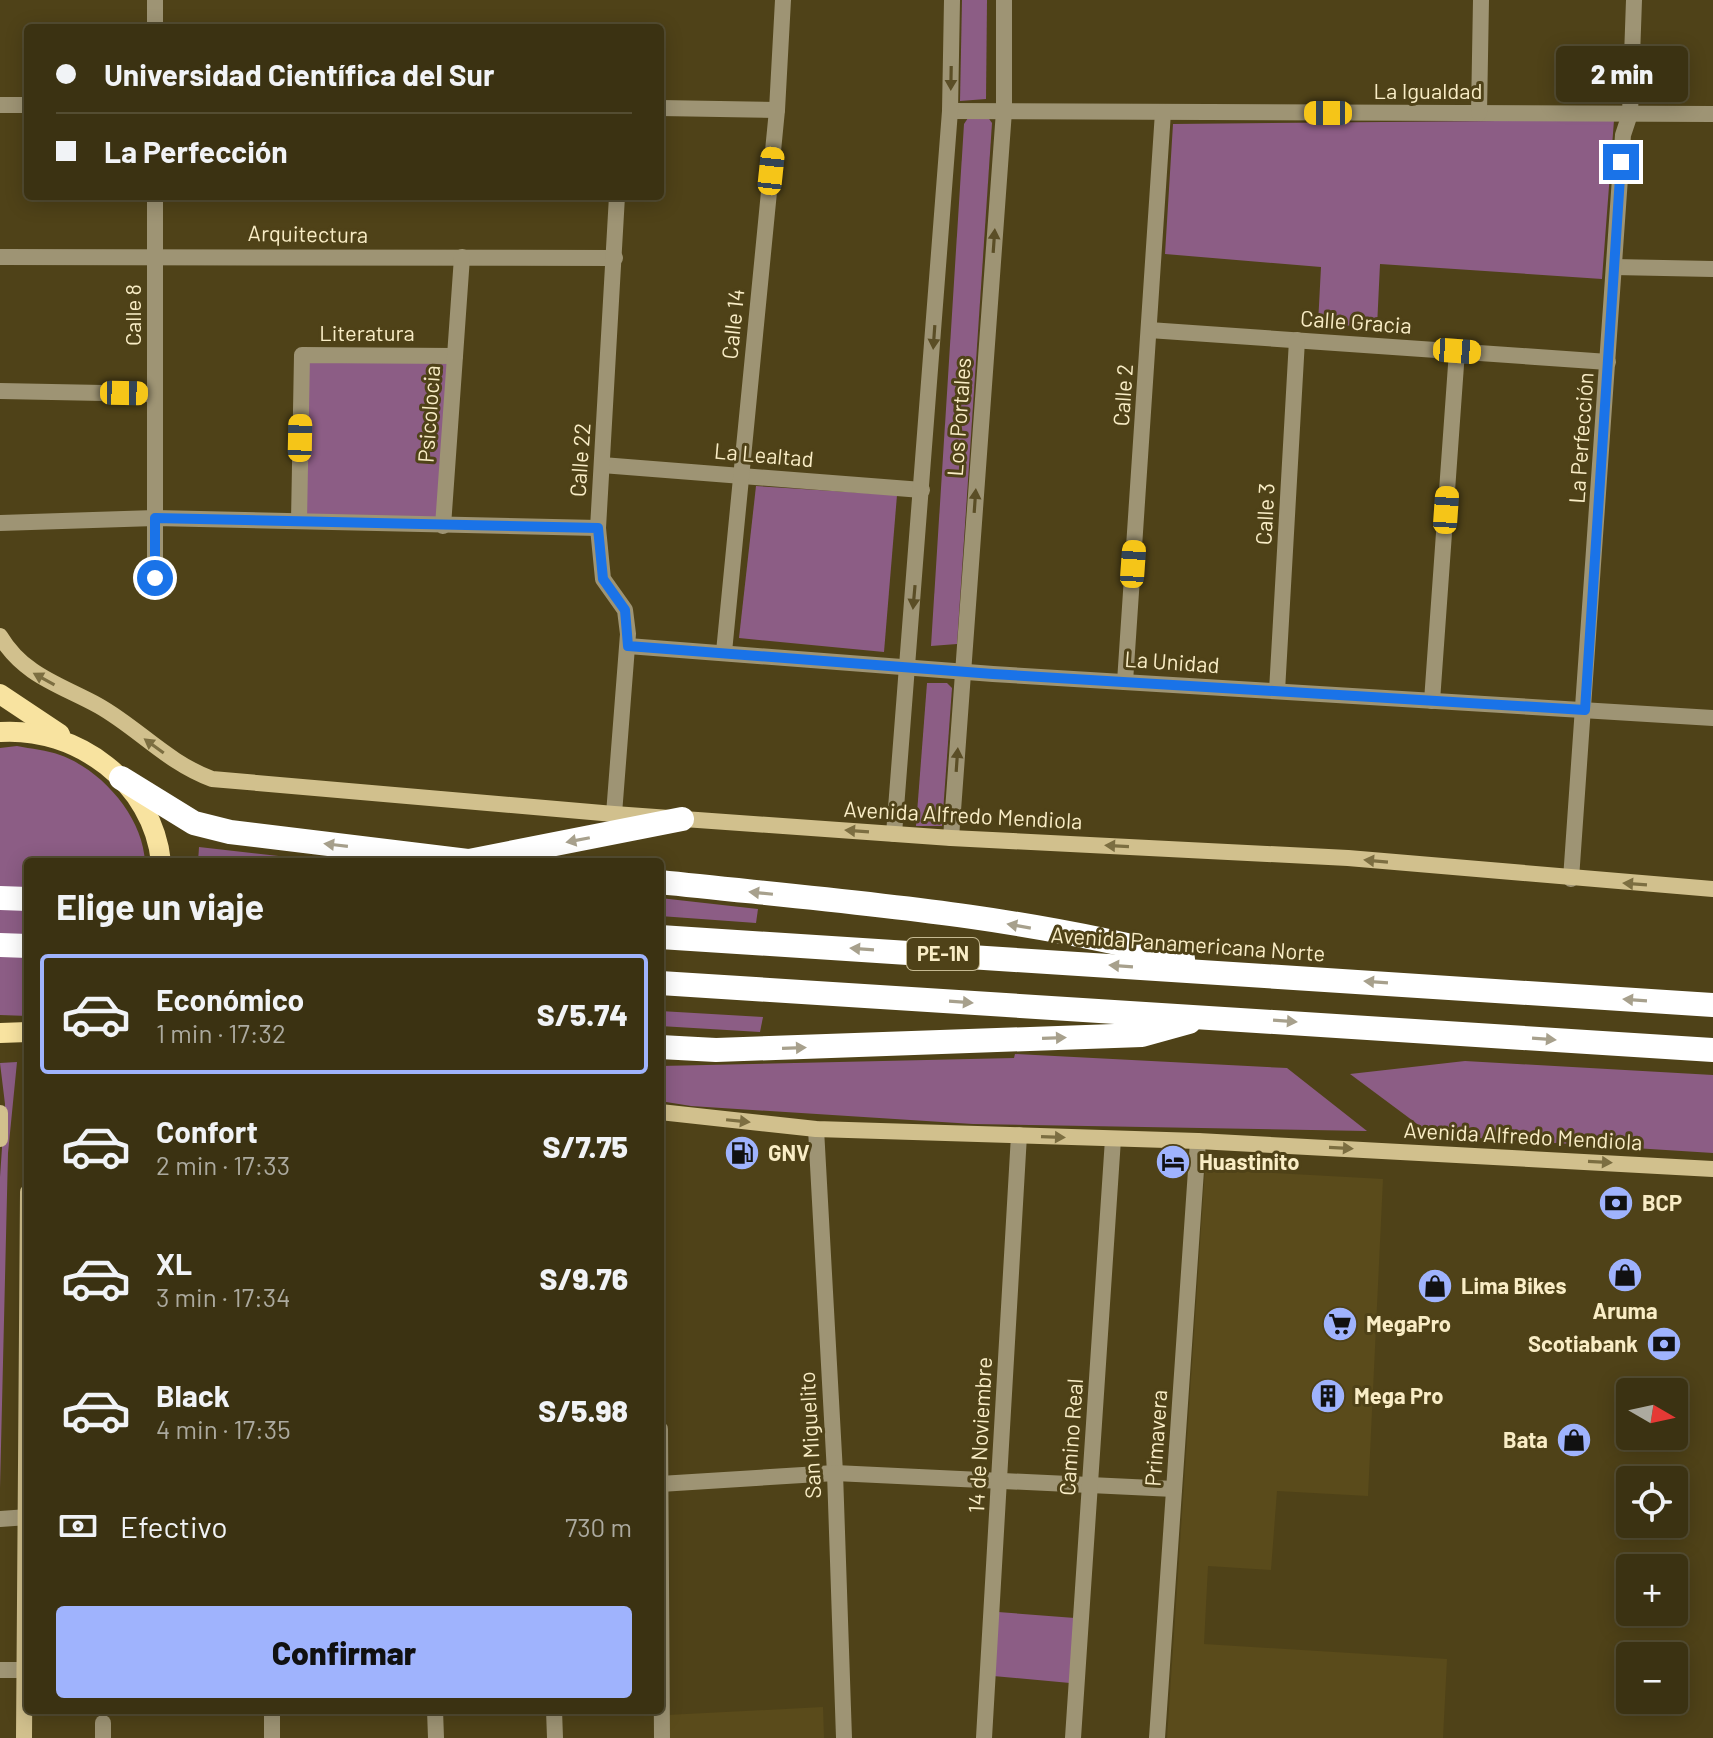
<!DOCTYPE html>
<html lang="es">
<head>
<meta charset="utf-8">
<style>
	:root { --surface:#3b3212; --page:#463e20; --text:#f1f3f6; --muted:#acaa9f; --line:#544d32; --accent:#9fb3fd }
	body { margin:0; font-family:Barlow,sans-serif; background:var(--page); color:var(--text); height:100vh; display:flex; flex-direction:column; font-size:30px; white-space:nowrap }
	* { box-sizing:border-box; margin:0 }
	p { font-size:26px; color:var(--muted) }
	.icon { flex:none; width:44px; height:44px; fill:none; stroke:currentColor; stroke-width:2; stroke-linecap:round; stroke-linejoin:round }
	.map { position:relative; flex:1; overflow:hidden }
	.side { position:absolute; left:24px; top:858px; width:640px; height:856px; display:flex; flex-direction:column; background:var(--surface); border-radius:8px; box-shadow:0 4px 20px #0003,0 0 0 2px var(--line) }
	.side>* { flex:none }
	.banner { position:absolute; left:24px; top:24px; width:640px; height:176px; border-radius:8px; box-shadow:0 4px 20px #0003,0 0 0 2px var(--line); display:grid; align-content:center; height:176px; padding:0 32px; background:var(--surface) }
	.needle { width:52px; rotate:99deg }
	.fabs { position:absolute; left:1616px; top:1378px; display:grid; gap:16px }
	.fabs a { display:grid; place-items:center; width:72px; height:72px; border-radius:8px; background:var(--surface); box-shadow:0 4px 20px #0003,0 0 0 2px var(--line); font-size:40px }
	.end { position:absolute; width:36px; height:36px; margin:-18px; border:10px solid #1a73e8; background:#fff; box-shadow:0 0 0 4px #fff }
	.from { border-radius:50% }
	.bubble { position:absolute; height:56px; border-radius:8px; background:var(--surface); box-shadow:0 4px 20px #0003,0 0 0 2px var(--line); font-size:26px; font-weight:800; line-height:56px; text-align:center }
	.car { position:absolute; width:24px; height:48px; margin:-24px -12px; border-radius:10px; box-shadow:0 0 6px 2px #0007; background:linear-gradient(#f5c518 24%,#345 0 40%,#f5c518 0 76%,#345 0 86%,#f5c518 0) }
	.banner b { display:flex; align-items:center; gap:28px; height:76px; font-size:30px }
	.banner b+b { border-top:2px solid var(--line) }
	.banner i { width:20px; height:20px; background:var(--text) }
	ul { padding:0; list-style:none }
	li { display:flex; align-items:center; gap:24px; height:120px; margin:0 16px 12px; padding:0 16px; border:4px solid transparent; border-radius:8px }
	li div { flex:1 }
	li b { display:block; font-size:30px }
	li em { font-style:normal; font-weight:800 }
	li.current { border-color:var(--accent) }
	li>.icon { width:72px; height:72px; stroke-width:1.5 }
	h2 { padding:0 32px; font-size:36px; line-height:96px }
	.pay { display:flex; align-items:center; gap:20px; height:88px; padding:0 32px; font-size:30px }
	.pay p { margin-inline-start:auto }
	.action { display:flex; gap:16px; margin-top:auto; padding:16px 32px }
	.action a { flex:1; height:92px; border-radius:8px; background:var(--accent); color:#111; font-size:32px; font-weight:800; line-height:92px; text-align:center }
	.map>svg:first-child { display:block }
	.built { fill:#5a4b1b }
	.green { fill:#8c5d85 }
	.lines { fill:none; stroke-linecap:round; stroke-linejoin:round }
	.minor { stroke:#9e9474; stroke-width:16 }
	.tertiary { stroke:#9e9474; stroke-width:16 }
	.secondary { stroke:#d1c08d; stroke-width:16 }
	.primary { stroke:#f8e3a0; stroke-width:20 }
	.motorway { stroke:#fff; stroke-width:24 }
	.oneway { fill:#5b4e26 }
	.oneway2 { fill:#7c6e41 }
	.oneway3 { fill:#a7a08c }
	.route { stroke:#1a73e8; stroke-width:10 }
	.labels { text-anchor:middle; stroke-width:6; stroke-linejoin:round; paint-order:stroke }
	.shield { fill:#4f4218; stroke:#c6ba92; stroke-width:2 }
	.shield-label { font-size:20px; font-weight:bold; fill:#f9edc6 }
	.street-label { font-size:22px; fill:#f9edc6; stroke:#4f4218 }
	.poi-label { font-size:22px; font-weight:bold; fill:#f9edc6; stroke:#4f4218; text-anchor:start }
</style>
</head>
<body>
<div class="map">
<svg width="1713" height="1738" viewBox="0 0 1713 1738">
	<rect width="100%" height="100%" fill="#4f4218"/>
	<g class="built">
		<path d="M1205,1169L1383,1179L1368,1496L1277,1491L1271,1570L1208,1566L1204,1644L1447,1659L1443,1738H1167Z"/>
		<path d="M823,1707L824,1738H667V1715Z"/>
	</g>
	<g class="green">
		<path d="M962,0H987L986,99L960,101Z"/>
		<path d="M987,116L992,123L957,644L931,646L964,124L968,118Z"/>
		<path d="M1614,120L1602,279L1380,264L1377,327L1318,324L1321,267L1165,254L1173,124Z"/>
		<path d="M308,359L450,361L438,520L304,516Z"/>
		<path d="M756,486L897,495L884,652L739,638Z"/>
		<path d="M927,683H947L952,688L942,826H916Z"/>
		<path d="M17,746C31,749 47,750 60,755C102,770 143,817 145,862H28V1016L0,1015V748Z"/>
		<path d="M199,847L332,862H198Z"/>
		<path d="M660,898L758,909L756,923L660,916Z"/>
		<path d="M660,1011L763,1017L760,1032L660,1026Z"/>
		<path d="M1015,1054L1287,1068L1367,1131L973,1124L691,1106L660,1101V1066L1014,1058Z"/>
		<path d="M1465,1061L1713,1075V1153L1432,1135L1350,1074Z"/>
		<path d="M17,1062L8,1153L0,1488V1177L5,1104L0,1063Z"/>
		<path d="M998,1612L1075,1618L1070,1683L993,1676Z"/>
	</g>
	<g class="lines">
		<g class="minor">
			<path d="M155,28V0"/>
			<path d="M0,105H28"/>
			<path d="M660,108L777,110"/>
			<path d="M950,111L1713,114"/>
			<path d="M1479,113L1481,0"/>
			<path d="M0,257L615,258"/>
			<path d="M1614,267L1713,269"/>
			<path d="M1149,330L1608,362"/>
			<path d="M0,391L155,394"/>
			<path d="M602,465L922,490"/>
			<path d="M299,521L302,355L455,356"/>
			<path d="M0,523L155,518L598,528"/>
			<path d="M443,526L462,257"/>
			<path d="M155,578V196"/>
			<path d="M628,646L993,674L1713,718"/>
			<path d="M724,652L777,110L783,0"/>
			<path d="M1125,682L1163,112"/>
			<path d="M1277,691L1297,340"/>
			<path d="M1432,701L1457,351"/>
			<path d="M614,814L628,634L625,610L603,579L598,528L617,196"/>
			<path d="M1571,879L1623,135L1630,114L1634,0"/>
			<path d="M816,1129L835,1473L844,1738"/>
			<path d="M660,1429L662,1738"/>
			<path d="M660,1484L835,1473L1174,1489"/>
			<path d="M0,1519L28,1517"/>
			<path d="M0,1670H25"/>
			<path d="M435,1710L436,1738"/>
			<path d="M554,1710L555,1738"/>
			<path d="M103,1723V1738"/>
			<path d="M272,1738V1710"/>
			<path d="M984,1738L1019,1135"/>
			<path d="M1073,1738L1113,1139"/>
			<path d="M1157,1738L1198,1141"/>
		</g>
		<g class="tertiary">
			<path d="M894,834L950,111L952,0"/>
			<path d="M951,838L1004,111V0"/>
		</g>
		<g class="secondary">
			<path d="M0,636C24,676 61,685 99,706C138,728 168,763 212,779L614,814L951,838L1348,858L1713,889"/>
			<path d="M660,1112L816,1129L1198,1141L1713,1169"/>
			<path d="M0,1113V1139"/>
			<path d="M24,1738L28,1192"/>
		</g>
		<g class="primary">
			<path d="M0,694L60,734"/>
			<path d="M0,732C77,727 153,783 161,862"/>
			<path d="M0,1033L28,1032"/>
		</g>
		<g class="motorway">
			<path d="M121,778L194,823L230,832L476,862"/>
			<path d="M469,861L682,819"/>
			<path d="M660,882C834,901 1013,913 1183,959"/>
			<path d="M0,898L28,899"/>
			<path d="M660,937L1713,1005"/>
			<path d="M0,945L28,946"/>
			<path d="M660,983L1713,1050"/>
			<path d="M660,1047L716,1050L1142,1035L1189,1022"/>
		</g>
	</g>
	<defs><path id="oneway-solid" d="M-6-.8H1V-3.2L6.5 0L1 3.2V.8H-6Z" transform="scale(2)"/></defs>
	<g class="oneway">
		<use href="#oneway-solid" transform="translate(951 78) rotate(91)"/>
		<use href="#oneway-solid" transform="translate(994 241) rotate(-86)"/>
		<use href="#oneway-solid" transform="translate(934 337) rotate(94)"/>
		<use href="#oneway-solid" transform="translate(975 501) rotate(-86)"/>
		<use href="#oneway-solid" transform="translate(914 597) rotate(95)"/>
		<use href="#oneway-solid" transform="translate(957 760) rotate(-86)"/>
	</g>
	<g class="oneway2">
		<use href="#oneway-solid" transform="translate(44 679) rotate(-151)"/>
		<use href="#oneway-solid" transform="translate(154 746) rotate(-144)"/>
		<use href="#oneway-solid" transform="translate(857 831) rotate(-176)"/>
		<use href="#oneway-solid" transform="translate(1117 846) rotate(-177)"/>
		<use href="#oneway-solid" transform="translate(1376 861) rotate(-175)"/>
		<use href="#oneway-solid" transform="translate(1635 884) rotate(-176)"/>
		<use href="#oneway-solid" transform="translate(738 1121) rotate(6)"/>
		<use href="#oneway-solid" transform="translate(1053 1137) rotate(2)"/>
		<use href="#oneway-solid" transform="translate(1341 1148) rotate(3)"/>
		<use href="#oneway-solid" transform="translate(1600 1162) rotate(3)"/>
	</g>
	<g class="oneway3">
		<use href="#oneway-solid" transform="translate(578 840) rotate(169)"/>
		<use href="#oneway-solid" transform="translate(336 845) rotate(-173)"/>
		<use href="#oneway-solid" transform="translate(761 893) rotate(-174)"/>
		<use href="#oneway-solid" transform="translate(1019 926) rotate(-170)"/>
		<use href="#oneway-solid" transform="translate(862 949) rotate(-176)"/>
		<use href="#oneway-solid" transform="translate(1121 966) rotate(-176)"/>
		<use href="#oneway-solid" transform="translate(1376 982) rotate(-176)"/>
		<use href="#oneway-solid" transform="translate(1635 1000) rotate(-176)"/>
		<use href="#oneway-solid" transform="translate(961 1002) rotate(4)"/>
		<use href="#oneway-solid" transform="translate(1285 1021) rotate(4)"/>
		<use href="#oneway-solid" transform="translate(1054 1038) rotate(-2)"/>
		<use href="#oneway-solid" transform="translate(1544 1039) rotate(4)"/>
		<use href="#oneway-solid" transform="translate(794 1048) rotate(-2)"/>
	</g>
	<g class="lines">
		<path class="route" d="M155,578V518L598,528L603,579L625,610L628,646L993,674L1585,710L1621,162"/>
	</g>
	<defs>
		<g id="fuel-disc" transform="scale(1.8)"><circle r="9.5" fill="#9fb3fd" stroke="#4f4218"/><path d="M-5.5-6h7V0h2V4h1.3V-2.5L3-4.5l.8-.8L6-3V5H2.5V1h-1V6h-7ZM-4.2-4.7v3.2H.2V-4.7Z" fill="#111"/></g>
		<g id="hotel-disc" transform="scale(1.8)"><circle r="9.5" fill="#9fb3fd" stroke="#4f4218"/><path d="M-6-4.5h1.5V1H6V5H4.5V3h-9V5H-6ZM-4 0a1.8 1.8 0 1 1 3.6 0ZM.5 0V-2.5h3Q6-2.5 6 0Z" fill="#111"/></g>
		<g id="bank-disc" transform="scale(1.8)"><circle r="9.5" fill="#9fb3fd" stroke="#4f4218"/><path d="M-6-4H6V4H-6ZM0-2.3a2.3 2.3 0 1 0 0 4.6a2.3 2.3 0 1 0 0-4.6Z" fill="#111"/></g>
		<g id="shop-disc" transform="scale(1.8)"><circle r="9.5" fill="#9fb3fd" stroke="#4f4218"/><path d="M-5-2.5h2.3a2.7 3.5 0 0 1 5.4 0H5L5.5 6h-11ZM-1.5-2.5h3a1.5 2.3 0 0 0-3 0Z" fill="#111"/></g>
		<g id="supermarket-disc" transform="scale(1.8)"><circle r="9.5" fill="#9fb3fd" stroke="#4f4218"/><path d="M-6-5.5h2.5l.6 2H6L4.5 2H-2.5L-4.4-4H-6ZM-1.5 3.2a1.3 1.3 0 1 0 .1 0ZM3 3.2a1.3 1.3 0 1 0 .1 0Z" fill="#111"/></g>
		<g id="building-disc" transform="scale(1.8)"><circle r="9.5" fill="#9fb3fd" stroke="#4f4218"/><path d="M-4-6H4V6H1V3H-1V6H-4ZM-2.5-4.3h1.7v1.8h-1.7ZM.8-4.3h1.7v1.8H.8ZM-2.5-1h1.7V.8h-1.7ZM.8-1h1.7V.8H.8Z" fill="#111"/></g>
	</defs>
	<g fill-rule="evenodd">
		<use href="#fuel-disc" x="742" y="1153"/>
		<use href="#hotel-disc" x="1173" y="1162"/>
		<use href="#bank-disc" x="1616" y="1203"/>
		<use href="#shop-disc" x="1625" y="1275"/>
		<use href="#shop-disc" x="1435" y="1286"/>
		<use href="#supermarket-disc" x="1340" y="1324"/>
		<use href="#bank-disc" x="1664" y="1344"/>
		<use href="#building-disc" x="1328" y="1396"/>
		<use href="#shop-disc" x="1574" y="1440"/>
	</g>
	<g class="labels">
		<rect class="shield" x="907" y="938" width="72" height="32" rx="6"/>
		<g class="shield-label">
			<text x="943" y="961">PE-1N</text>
		</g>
		<g class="street-label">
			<text x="1428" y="99">La Igualdad</text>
			<text transform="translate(308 234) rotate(1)" y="8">Arquitectura</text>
			<text transform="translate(133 315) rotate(-90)" y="8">Calle 8</text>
			<text transform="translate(1356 322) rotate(4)" y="8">Calle Gracia</text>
			<text transform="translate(733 324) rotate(-84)" y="8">Calle 14</text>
			<text x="367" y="341">Literatura</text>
			<text transform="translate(1123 395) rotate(-86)" y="8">Calle 2</text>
			<text transform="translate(429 414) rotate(-86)" y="8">Psicolocia</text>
			<text transform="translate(959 417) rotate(-86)" y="8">Los Portales</text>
			<text transform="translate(1581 438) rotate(-86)" y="8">La Perfección</text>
			<text transform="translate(764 455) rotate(5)" y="8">La Lealtad</text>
			<text transform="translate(580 460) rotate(-86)" y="8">Calle 22</text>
			<text transform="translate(1265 514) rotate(-87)" y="8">Calle 3</text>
			<text transform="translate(1172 662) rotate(4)" y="8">La Unidad</text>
			<text transform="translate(963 815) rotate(3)" y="8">Avenida Alfredo Mendiola</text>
			<text transform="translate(1188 944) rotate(4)" y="8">Avenida Panamericana Norte</text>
			<text transform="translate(1523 1136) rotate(3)" y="8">Avenida Alfredo Mendiola</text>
			<text transform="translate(810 1435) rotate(-93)" y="8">San Miguelito</text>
			<text transform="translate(980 1435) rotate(-87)" y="8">14 de Noviembre</text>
			<text transform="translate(1071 1437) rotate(-86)" y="8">Camino Real</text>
			<text transform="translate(1156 1438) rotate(-86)" y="8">Primavera</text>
		</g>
		<g class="poi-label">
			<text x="768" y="1161">GNV</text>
			<text x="1199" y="1170">Huastinito</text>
			<text x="1642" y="1211">BCP</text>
			<text x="1461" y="1294">Lima Bikes</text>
			<text x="1625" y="1319" text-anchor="middle">Aruma</text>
			<text x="1366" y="1332">MegaPro</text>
			<text x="1638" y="1352" text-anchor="end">Scotiabank</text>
			<text x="1354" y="1404">Mega Pro</text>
			<text x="1548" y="1448" text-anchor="end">Bata</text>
		</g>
	</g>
</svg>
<div class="fabs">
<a><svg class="needle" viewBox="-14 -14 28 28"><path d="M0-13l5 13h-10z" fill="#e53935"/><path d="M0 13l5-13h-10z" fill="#acaa9f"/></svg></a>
<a><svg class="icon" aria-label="locate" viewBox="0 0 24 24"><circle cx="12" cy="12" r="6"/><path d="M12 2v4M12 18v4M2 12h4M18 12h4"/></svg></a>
<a>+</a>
<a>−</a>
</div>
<i class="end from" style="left:155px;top:578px"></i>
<i class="end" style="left:1621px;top:162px"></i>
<div class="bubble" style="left:1556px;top:46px;width:132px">2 min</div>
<i class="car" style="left:1328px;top:113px;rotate:270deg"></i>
<i class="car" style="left:771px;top:171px;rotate:6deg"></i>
<i class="car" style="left:1457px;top:351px;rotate:94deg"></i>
<i class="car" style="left:124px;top:393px;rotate:91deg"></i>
<i class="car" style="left:300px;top:438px;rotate:1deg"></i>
<i class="car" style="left:1446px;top:510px;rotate:4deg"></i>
<i class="car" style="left:1133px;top:564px;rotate:4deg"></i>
<div class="banner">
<b><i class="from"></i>Universidad Científica del Sur</b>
<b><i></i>La Perfección</b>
</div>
<section class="side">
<h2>Elige un viaje</h2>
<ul>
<li class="current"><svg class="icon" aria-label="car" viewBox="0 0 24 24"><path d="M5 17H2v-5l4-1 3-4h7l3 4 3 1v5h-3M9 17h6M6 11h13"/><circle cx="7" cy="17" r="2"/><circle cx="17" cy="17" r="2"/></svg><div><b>Económico</b><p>1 min · 17:32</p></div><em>S/5.74</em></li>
<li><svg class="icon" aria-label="car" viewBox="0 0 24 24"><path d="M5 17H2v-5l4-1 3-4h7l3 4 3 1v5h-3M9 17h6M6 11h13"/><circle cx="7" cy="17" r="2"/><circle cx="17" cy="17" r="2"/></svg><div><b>Confort</b><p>2 min · 17:33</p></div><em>S/7.75</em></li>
<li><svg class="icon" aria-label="car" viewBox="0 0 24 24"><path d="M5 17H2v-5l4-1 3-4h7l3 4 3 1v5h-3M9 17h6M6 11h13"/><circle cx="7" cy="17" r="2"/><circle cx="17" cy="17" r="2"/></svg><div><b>XL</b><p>3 min · 17:34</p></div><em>S/9.76</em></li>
<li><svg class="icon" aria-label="car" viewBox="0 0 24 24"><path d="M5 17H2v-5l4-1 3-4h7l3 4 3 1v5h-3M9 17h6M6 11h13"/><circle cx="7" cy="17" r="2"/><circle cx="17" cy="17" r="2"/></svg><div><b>Black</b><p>4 min · 17:35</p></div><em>S/5.98</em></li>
</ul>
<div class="pay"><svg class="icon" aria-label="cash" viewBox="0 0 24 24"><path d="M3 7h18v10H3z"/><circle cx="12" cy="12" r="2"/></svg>Efectivo<p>730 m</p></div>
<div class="action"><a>Confirmar</a></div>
</section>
</div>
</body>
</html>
